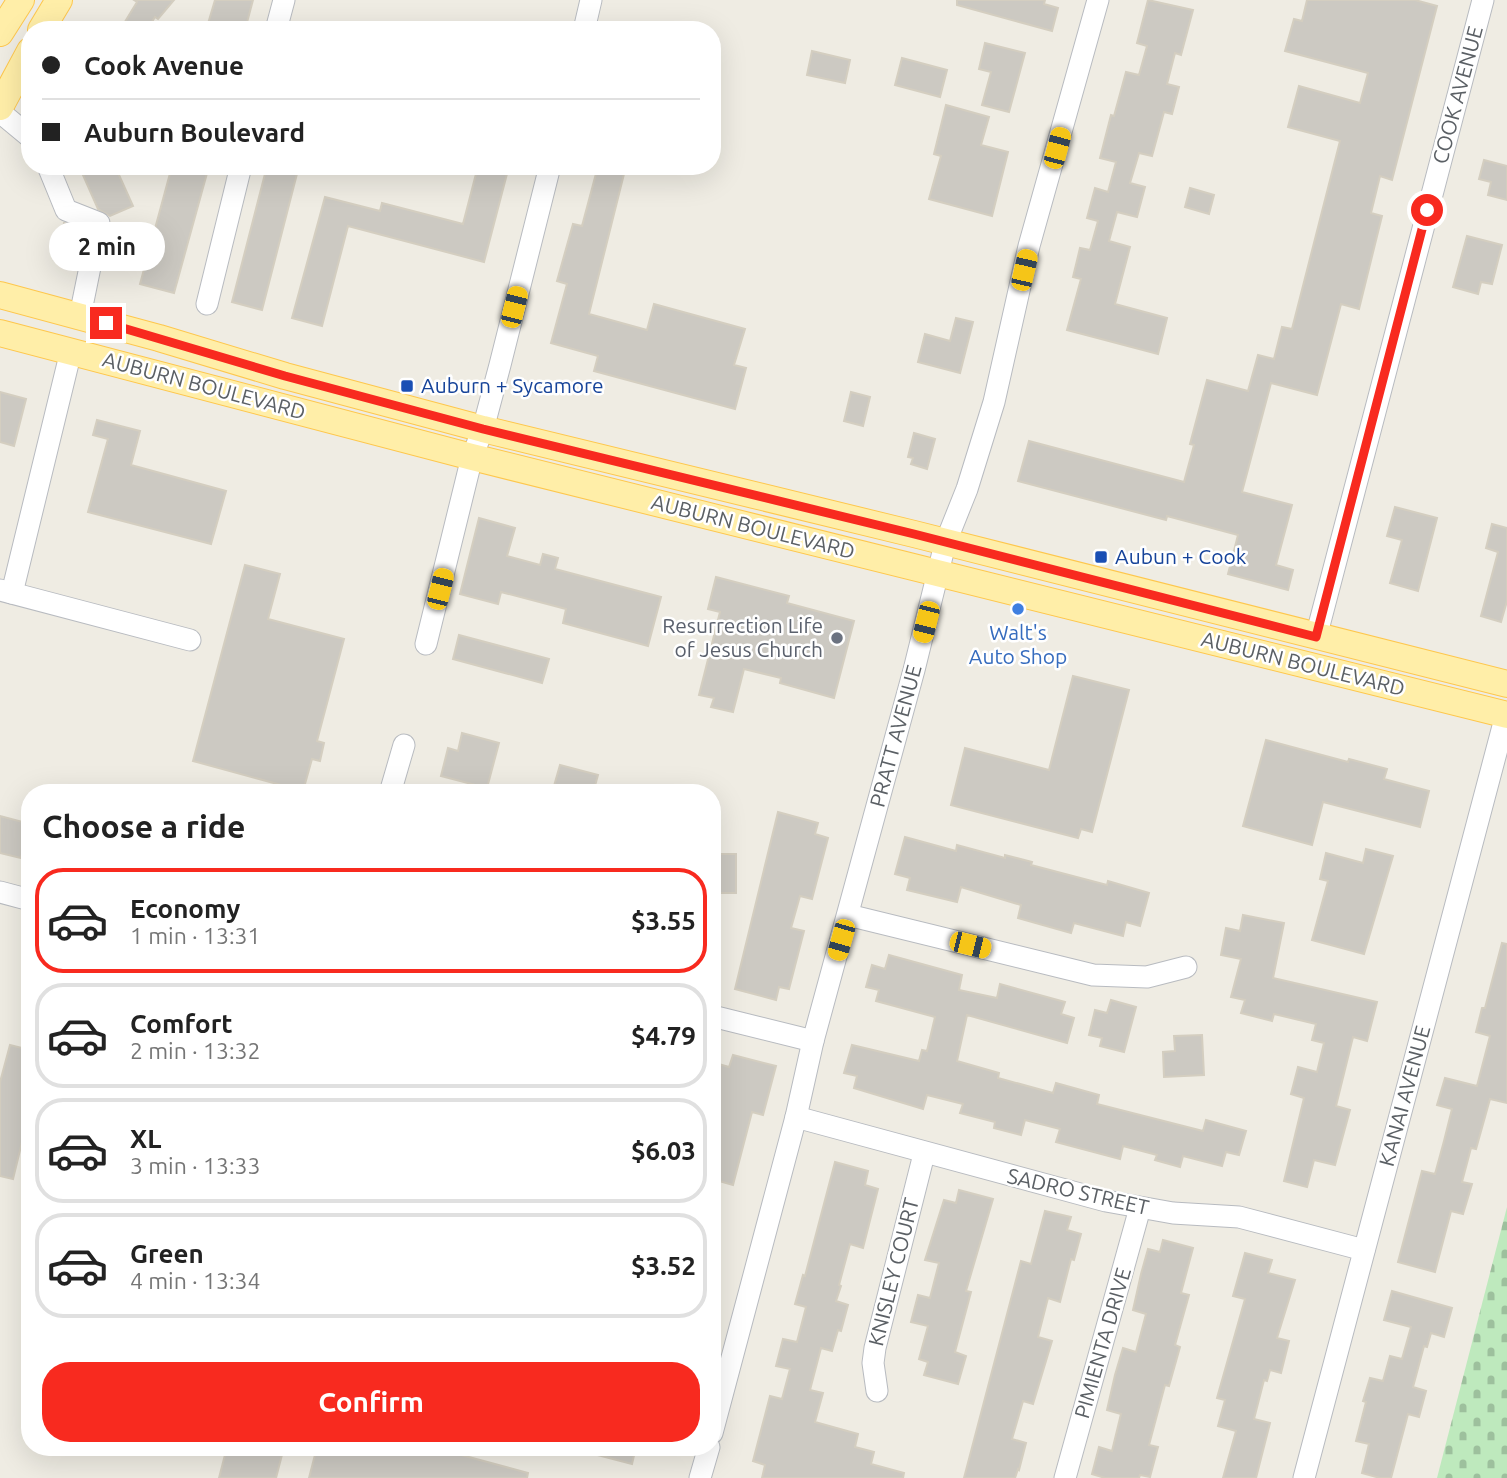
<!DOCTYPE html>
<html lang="en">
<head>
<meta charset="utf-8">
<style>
	:root { --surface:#fff; --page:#f6f6f6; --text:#222; --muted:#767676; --line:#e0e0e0; --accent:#f82a1f }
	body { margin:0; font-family:Ubuntu,sans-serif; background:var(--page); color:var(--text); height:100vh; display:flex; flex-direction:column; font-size:26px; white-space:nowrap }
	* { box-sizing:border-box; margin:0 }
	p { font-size:23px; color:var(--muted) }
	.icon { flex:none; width:38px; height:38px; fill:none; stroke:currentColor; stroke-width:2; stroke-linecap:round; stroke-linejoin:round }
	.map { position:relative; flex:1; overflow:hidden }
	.details { position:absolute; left:21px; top:784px; width:700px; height:672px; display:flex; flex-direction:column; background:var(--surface); border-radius:28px; box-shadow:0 7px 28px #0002 }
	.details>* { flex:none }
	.hud { position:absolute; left:21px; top:21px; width:700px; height:154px; border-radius:28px; box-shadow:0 7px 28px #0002; display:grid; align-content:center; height:154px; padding:0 21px; background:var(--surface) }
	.end { position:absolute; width:32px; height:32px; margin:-16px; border:9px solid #f82a1f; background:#fff; box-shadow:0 0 0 4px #fff }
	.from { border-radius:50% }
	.bubble { position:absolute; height:49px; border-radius:24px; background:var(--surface); box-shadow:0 7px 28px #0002; font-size:23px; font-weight:700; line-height:49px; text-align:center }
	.car { position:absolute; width:21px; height:42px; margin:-21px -10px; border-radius:9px; box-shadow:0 0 5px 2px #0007; background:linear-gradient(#f5c518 24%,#345 0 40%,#f5c518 0 76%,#345 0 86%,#f5c518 0) }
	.hud b { display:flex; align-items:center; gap:24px; height:66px; font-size:26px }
	.hud b+b { border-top:2px solid var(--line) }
	.hud i { width:18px; height:18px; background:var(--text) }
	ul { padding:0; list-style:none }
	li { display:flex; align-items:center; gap:21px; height:105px; margin:0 14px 10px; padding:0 7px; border:4px solid var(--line); border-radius:28px }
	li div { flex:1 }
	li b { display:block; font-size:26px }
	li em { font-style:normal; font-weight:700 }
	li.active { border-color:var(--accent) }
	li>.icon { width:63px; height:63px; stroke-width:1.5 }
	h2 { padding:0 21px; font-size:32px; line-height:84px }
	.cta { display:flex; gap:14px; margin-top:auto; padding:14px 21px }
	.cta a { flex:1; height:80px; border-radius:28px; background:var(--accent); color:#fff; font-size:28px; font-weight:700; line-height:80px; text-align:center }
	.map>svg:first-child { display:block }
	.cemetery { fill:url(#cemetery-stones) }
	.building { fill:#ccc9c2; stroke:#d4cec0; stroke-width:2 }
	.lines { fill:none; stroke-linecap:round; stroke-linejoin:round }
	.minor-casing { stroke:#b8bbc0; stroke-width:23 }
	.major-casing { stroke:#fec74d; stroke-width:28 }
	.minor { stroke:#fff; stroke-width:21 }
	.major { stroke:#ffeea8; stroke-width:26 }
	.route { stroke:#f82a1f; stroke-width:9 }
	.transit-dot { fill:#1a4fb4; stroke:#fff; stroke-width:2.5 }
	.shop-dot { fill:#3f7fe0; stroke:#fff; stroke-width:2.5 }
	.worship-dot { fill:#6b7280; stroke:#fff; stroke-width:2.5 }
	.labels { text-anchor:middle; stroke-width:5; stroke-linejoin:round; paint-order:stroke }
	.street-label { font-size:21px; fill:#5b6065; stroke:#fff }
	.transit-label { font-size:21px; fill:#164399; stroke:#fff; text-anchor:start }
	.worship-label { font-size:21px; fill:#5b616d; stroke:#fff; text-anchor:end }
	.shop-label { font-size:21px; fill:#366cbe; stroke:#fff }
</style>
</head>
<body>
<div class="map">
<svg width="1507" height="1478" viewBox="0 0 1507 1478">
	<defs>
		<pattern id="cemetery-stones" width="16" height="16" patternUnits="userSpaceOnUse" patternTransform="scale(1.75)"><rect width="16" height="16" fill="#bee9bd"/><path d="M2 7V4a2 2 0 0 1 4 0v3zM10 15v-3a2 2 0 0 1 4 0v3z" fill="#9dc09d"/></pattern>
	</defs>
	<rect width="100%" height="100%" fill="#efece3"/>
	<path class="cemetery" d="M1507,1207V1478H1437Z"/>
	<g class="building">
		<path d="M134,0H174L158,19L155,17L147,30H120L137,2Z"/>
		<path d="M215,0H253L245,30H217L207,27Z"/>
		<path d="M957,0H1045L1044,4L1058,8L1052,31L957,5Z"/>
		<path d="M1148,0L1193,10L1181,55L1175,53L1167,84L1179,87L1172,114L1164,112L1152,156L1139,153L1130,183L1145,187L1137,217L1117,212L1109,241L1130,247L1115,304L1167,318L1158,354L1067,330L1081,279L1073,277L1080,248L1090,250L1098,221L1087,218L1095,188L1108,192L1116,162L1100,158L1111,115L1114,116L1126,72L1139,75L1147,46L1137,43Z"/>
		<path d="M1307,0H1415L1437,6L1392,180L1380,176L1371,213L1382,216L1359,309L1341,304L1317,395L1271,383L1242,492L1292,505L1276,565L1293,570L1288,590L1228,574L1238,535L1167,516L1166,520L1018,481L1029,441L1184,482L1194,445L1190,444L1207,380L1248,391L1258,355L1274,359L1282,327L1292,329L1340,141L1288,127L1299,86L1360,103L1368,73L1285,51L1294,19L1302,21Z"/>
		<path d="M985,43L1025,53L1009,112L982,105L991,72L979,69Z"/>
		<path d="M812,51L850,60L845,83L807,75Z"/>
		<path d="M902,58L947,70L940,97L895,85Z"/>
		<path d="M946,105L989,117L981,145L1008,152L992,216L929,199L941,156L934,154Z"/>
		<path d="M1484,160L1507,166V200L1488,195L1491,182L1479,179Z"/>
		<path d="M79,166H115L133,206L110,216L98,209Z"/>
		<path d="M172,166H209L174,293L140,284Z"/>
		<path d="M267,166H299L262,310L232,302Z"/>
		<path d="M478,166H509L484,262L348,226L322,326L292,318L325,197L380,211L382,203L463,224Z"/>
		<path d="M598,166H626L589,314L647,330L654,304L745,329L734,365L746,368L735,409L594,371L598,356L551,343L567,284L557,281L573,224L582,226Z"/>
		<path d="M1190,188L1214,195L1209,214L1185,207Z"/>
		<path d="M64,223L84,231L75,265L54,260Z"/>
		<path d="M1467,236L1502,245L1492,284L1481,282L1478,294L1453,287Z"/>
		<path d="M956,318L973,322L960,373L918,362L925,334L950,341Z"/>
		<path d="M0,392L26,399L14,446L0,442Z"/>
		<path d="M851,392L870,397L863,426L844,421Z"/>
		<path d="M97,420L140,431L131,465L226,491L211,544L88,512L108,439L93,435Z"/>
		<path d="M914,433L935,439L927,469L911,464L913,458L908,457Z"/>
		<path d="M1395,507L1437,518L1418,591L1390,583L1402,540L1387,536Z"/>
		<path d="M479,518L515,528L507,556L540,565L543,554L558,558L555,569L661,597L648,646L563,623L566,609L501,592L498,604L460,594Z"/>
		<path d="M1492,524L1507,528V601L1501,622L1481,616L1498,552L1486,548Z"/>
		<path d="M245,565L280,574L268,619L344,639L317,741L324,743L320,761L312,759L303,791L193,761Z"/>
		<path d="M716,577L789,596L787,603L854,621L834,698L780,683L781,678L744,669L733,712L711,707L714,698L699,695L720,612L708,609Z"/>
		<path d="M459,635L549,659L542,683L453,659Z"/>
		<path d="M1073,676L1129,690L1092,832L1081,829L1078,838L951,805L965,748L1049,770Z"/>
		<path d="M462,733L499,743L487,788L441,776L448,748L458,751Z"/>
		<path d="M1266,740L1348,762L1349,759L1387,769L1384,779L1429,791L1420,827L1323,802L1312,845L1243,826Z"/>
		<path d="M560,765L598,775L593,793H552Z"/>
		<path d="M778,812L818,823L815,834L828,838L812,899L800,896L791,928L804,931L789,989L779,987L776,1000L735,989Z"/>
		<path d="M0,816L30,824L21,858L0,853Z"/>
		<path d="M905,837L956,851L957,845L1005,858V855L1032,862L1031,865L1107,885L1108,881L1149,893L1140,926L1126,922L1123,936L1074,923L1071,933L1018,918L1021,905L961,887L957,902L907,890L910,878L895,874Z"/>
		<path d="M1366,849L1393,856L1364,954L1312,940L1328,881L1320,879L1326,853L1363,863Z"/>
		<rect x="712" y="854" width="24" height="39"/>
		<path d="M1243,915L1284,923L1273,978L1377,1002L1367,1041L1353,1037L1336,1106L1350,1110L1335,1165L1314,1160L1307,1187L1284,1181L1304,1098L1291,1094L1298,1067L1317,1072L1324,1043L1312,1040L1316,1024L1274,1014L1272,1021L1241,1013L1245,1000L1231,997L1241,959L1221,955L1226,928L1240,931Z"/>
		<path d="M1502,943L1507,944V1103L1490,1099L1476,1149L1471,1148L1462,1182L1472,1184L1463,1214L1451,1211L1435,1272L1398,1262L1422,1171L1435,1174L1444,1141L1452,1109L1437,1105L1445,1078L1477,1086L1490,1036L1476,1032L1482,1008H1485Z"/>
		<path d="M889,955L962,975L959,990L997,998L1000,984L1065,1002L1061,1014L1074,1018L1067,1043L967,1015L957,1061L999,1073L998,1078L1053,1093L1056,1083L1099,1095L1097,1104L1203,1131L1206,1120L1246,1131L1239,1155L1226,1152L1222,1166L1183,1156L1180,1167L1155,1160L1157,1155L1123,1146L1120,1159L1056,1142L1060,1129L1025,1120L1021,1135L994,1128L995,1122L960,1113L963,1104L927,1095L923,1109L854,1088L857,1076L844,1073L852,1045L919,1061L922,1050L927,1051L935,1017L876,1001L879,990L866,987L872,965L885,969Z"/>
		<path d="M1111,1000L1136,1007L1124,1052L1100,1046L1102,1038L1089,1035L1095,1010L1107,1013Z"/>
		<path d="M1202,1035L1204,1075L1164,1077L1163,1052L1175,1051L1174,1036Z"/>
		<path d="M10,1045L30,1050V1140L23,1138L13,1179L0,1176V1082Z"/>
		<path d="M733,1055L776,1066L763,1115L752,1112L733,1185L712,1179V1062L729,1067Z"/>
		<path d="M835,1162L868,1171L865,1185L878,1189L863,1248L850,1244L839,1285L841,1286L836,1301L848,1305L841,1331L838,1330L832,1351L821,1348L810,1390L823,1393L815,1422L858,1434L855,1447L874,1452L871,1464L904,1473L903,1478H762L765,1465L753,1461L770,1396L782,1399L790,1369L776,1366L783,1339L797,1342L806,1307L795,1304L803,1275L805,1276Z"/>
		<path d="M959,1190L993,1199L966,1291L971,1292L955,1352L966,1356L958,1384L924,1375L928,1362L919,1359L928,1326L911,1322L918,1295L930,1298L939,1263L925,1260L944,1200L956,1203Z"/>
		<path d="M1045,1211L1071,1217L1067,1230L1081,1234L1074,1260L1071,1259L1060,1302L1048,1298L1038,1337L1052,1341L1033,1404L1023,1401L1012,1439L1026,1443L1019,1470L1018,1469L1015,1478H964L1021,1261L1031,1264Z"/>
		<path d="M1163,1240L1193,1248L1181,1293L1189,1295L1175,1345L1180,1347L1169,1386L1165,1385L1149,1445L1158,1447L1150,1477L1140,1475L1139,1478H1105L1092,1474L1099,1447L1112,1451L1121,1414L1107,1410L1115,1375L1123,1348L1136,1352L1146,1314L1133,1310L1141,1274L1148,1249L1160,1252Z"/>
		<path d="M1245,1253L1272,1260L1268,1273L1295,1280L1277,1338L1289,1341L1281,1373L1270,1370L1267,1381L1264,1380L1254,1419L1270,1423L1256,1478H1223L1236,1431L1218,1426L1225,1400L1217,1398L1245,1299L1233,1296Z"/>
		<path d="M1392,1291L1452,1308L1444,1337L1431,1333L1427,1347L1424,1346L1413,1387L1426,1391L1419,1417L1408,1414L1391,1478H1380L1362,1473L1369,1444L1356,1441L1366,1402L1363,1401L1370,1378L1383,1381L1390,1356L1402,1359L1411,1327L1384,1320Z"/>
		<path d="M227,1447H284L276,1478H219Z"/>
		<path d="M317,1447H432L528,1473L527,1478H309Z"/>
		<path d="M587,1447H636L632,1464L586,1452Z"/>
	</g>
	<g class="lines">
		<g class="minor-casing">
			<g id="minor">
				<path d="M276,30L284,0"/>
				<path d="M584,30L591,0"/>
				<path d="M0,112L30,137"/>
				<path d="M48,166L66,210L99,223L80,316"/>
				<path d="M207,304L241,166"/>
				<path d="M0,590L190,640"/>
				<path d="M12,593L71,351"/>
				<path d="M1316,637L1483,0"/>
				<path d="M426,644L472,457L483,429L500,365L550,166"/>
				<path d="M390,793L404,745"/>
				<path d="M0,892L30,900"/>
				<path d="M848,915L1093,975L1147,977L1186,967"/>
				<path d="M712,1016L813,1041"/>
				<path d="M796,1117L1106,1201L1173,1213L1239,1217L1364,1250"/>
				<path d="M877,1391L873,1363L875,1348L924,1154"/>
				<path d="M712,1433L796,1117L813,1041L914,670L945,544L967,489L994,402L1029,246L1098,0"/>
				<path d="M700,1478L709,1447"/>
				<path d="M1065,1478L1140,1208"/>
				<path d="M1304,1478L1506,715"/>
			</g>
		</g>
		<g class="major-casing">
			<g id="major">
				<path d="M41,30L59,0"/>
				<path d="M0,33L21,0"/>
				<path d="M0,107L30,51"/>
				<path d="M0,295L159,338L285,376L483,429L914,534L1507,684"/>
				<path d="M0,333L472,457L1507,715"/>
			</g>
		</g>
		<use href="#minor" class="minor"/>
		<use href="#major" class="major"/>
	</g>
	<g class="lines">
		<path class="route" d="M106,323L285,376L483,429L914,534L1316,637L1427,210"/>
	</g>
	<g class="transit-dot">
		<rect x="400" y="379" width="14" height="14" rx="3.5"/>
		<rect x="1094" y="550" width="14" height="14" rx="3.5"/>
	</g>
	<circle class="shop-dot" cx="1018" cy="609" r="7"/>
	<circle class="worship-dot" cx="837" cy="638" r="7"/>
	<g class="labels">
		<g class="street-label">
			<text transform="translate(1458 95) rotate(-75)" y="7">COOK AVENUE</text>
			<text transform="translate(204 386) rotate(15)" y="7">AUBURN BOULEVARD</text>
			<text transform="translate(753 527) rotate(14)" y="7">AUBURN BOULEVARD</text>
			<text transform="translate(1303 664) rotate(14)" y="7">AUBURN BOULEVARD</text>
			<text transform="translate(896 736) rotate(-75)" y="7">PRATT AVENUE</text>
			<text transform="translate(1405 1096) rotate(-75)" y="7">KANAI AVENUE</text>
			<text transform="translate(1078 1192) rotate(13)" y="7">SADRO STREET</text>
			<text transform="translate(894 1272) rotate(-76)" y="7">KNISLEY COURT</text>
			<text transform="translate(1103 1343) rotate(-74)" y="7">PIMIENTA DRIVE</text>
		</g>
		<g class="transit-label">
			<text x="421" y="393">Auburn + Sycamore</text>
			<text x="1115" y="564">Aubun + Cook</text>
		</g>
		<g class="worship-label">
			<text x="823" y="633">Resurrection Life<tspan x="823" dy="24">of Jesus Church</tspan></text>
		</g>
		<g class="shop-label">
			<text x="1018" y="640">Walt's<tspan x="1018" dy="24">Auto Shop</tspan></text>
		</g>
	</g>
</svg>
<i class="end from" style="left:1427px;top:210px"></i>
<i class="end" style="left:106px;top:323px"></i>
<div class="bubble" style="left:49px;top:222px;width:116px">2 min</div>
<i class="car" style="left:1057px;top:148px;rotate:15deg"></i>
<i class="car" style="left:1024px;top:270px;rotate:13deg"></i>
<i class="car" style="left:514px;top:307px;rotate:14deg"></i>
<i class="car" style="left:440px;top:589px;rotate:14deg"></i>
<i class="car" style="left:926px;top:622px;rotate:194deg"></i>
<i class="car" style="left:841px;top:940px;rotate:196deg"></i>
<i class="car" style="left:970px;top:945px;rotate:104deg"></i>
<div class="hud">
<b><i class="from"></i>Cook Avenue</b>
<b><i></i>Auburn Boulevard</b>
</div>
<section class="details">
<h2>Choose a ride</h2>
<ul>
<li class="active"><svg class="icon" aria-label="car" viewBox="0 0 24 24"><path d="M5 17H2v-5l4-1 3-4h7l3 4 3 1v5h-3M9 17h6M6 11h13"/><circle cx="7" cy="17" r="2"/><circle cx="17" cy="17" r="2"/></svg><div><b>Economy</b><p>1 min · 13:31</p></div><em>$3.55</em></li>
<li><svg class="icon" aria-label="car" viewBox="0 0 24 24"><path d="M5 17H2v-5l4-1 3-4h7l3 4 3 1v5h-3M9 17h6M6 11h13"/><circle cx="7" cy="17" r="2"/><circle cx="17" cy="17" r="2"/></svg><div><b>Comfort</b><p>2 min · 13:32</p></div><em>$4.79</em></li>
<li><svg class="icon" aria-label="car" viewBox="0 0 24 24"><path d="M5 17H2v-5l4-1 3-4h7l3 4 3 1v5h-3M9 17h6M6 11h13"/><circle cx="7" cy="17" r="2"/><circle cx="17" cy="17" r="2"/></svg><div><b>XL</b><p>3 min · 13:33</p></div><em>$6.03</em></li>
<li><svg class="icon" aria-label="car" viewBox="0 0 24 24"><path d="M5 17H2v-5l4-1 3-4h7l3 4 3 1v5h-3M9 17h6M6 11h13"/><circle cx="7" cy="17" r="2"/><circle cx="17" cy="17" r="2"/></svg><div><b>Green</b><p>4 min · 13:34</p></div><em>$3.52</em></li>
</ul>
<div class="cta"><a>Confirm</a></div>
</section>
</div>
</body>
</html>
